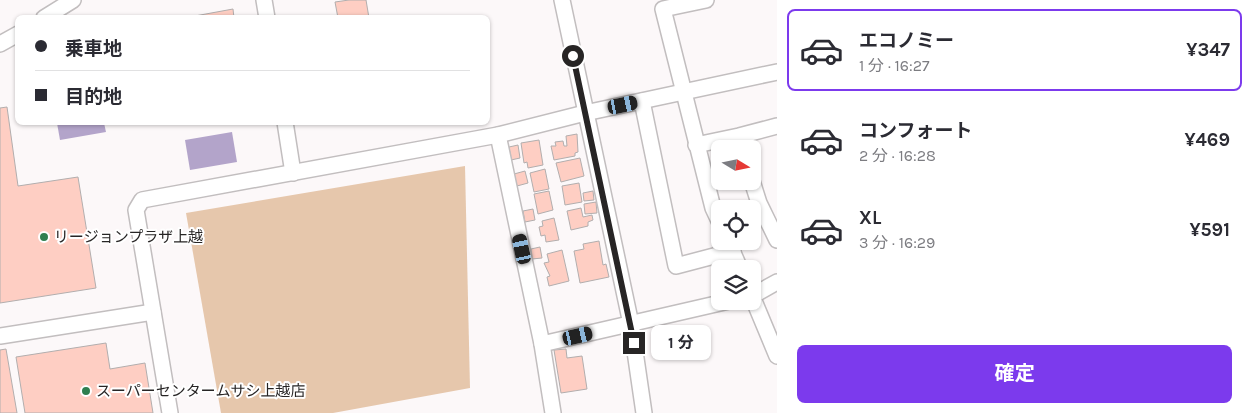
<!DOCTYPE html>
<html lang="ja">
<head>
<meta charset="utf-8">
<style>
	:root { --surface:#fff; --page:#f7f7f7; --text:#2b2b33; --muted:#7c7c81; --line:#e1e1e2; --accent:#7c3aed }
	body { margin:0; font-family:Karla,"Noto Sans JP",sans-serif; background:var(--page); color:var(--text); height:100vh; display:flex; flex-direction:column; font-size:19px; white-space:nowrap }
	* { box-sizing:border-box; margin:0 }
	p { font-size:16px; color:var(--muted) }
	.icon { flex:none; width:28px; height:28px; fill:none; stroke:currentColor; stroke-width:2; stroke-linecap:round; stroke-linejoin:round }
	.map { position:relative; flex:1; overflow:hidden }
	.details { display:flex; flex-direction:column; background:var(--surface); width:475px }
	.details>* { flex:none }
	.banner { position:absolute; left:15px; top:15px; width:475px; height:110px; border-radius:8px; box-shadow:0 1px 4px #0004; display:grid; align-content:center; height:110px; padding:0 20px; background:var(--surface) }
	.needle { width:32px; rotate:100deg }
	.controls { position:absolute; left:711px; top:140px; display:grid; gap:10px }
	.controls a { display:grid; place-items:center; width:50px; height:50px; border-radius:8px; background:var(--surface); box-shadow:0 1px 4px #0004; font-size:25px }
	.end { position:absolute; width:22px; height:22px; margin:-11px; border:6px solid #272525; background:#fff; box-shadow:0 0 0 2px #fff }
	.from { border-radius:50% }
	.bubble { position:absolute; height:35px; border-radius:8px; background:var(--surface); box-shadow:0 1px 4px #0004; font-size:16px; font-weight:700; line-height:35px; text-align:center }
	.car { position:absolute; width:15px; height:30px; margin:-15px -8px; border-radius:6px; box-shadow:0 0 4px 1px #0007; background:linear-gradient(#222 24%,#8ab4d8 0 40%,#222 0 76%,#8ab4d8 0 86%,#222 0) }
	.banner b { display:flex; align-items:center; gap:18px; height:48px; font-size:19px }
	.banner b+b { border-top:1px solid var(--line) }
	.banner i { width:12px; height:12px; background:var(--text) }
	ul { padding:9px 0 0; list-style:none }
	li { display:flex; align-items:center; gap:15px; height:82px; margin:0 10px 8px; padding:0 10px; border:2px solid transparent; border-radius:8px }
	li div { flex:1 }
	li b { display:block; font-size:19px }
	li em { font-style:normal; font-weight:700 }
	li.selected { border-color:var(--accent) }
	li>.icon { width:45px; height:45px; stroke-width:1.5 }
	.cta { display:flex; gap:10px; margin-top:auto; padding:10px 20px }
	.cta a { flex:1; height:58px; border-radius:8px; background:var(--accent); color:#fff; font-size:20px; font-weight:700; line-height:58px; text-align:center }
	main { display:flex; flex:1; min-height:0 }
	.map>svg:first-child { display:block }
	.green { fill:#e6c7ac }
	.water { fill:#b3a4ca }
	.building { fill:#fecec3; stroke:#b2aeae }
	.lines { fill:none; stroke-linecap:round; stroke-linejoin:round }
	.minor-casing { stroke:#c2bebf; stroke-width:18 }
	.minor { stroke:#fff; stroke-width:15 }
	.route { stroke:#272525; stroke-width:6 }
	.poi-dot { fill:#2f7f50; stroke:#fff; stroke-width:2 }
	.labels { text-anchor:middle; stroke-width:4; stroke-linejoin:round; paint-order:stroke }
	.poi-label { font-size:15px; fill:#272525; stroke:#fff; text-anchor:start }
</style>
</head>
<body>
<main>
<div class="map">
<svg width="777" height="413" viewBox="0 0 777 413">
	<rect width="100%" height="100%" fill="#fcf8f9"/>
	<path class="green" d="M465,166L470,388L333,413H221L186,213Z"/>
	<g class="water">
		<path d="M57,123H104L106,132L60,140Z"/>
		<path d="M232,132L237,162L190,170L185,140Z"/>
	</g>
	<g class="building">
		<path d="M349,0H366L369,18H338L335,2Z"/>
		<path d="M233,9L234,18H184Z"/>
		<path d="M7,107L18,186L78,177L96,288L0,303V108Z"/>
		<path d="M577,134L578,152L575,153V156L554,160L551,146H556L555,142L563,141L564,146H567L566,136Z"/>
		<path d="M539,140L543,165L528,168L527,162L524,163L521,143Z"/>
		<path d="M518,145L520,158L511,160L509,147Z"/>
		<path d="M580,158L584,176L561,182L556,163Z"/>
		<path d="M545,169L549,189L534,192L530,173Z"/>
		<path d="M525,171L528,183L517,186L514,174Z"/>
		<path d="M579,183L582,202L565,205L562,186Z"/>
		<path d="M549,191L553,210L538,214L534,194Z"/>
		<path d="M593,191L594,200L584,201L583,193Z"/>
		<path d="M596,202L597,213L585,214L584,204Z"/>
		<path d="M581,208L583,217L592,215L593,220L588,222V226L571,230L567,211Z"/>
		<path d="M533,209L535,220L525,222L523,211Z"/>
		<path d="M554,218L559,240L546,242L545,235L541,236L539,227L543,226L542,221Z"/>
		<path d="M599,241L603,265L606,264L609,277L580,283L574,251L584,249L583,244Z"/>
		<path d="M540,247L542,258L532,259L531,249Z"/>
		<path d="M562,250L569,281L549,286L547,277L550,276L544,263L549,262L547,254Z"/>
		<path d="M106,343L110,369L145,363L153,413H25L16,357Z"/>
		<path d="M6,349L17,413H0V350Z"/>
		<path d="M566,349L567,358L582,356L587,389L561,393L554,350Z"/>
	</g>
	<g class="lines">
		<g class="minor-casing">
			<g id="minor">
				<path d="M264,0L267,18"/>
				<path d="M562,0L631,324L644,413"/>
				<path d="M706,0L663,9L713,208L720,223"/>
				<path d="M44,18L73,0"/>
				<path d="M0,44L18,34"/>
				<path d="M642,101L676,266L733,251"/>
				<path d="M285,122L293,173"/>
				<path d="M498,135L542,344L553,413"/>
				<path d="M696,145L739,136L777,126"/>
				<path d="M752,181L759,203L777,240"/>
				<path d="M728,241L740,269"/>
				<path d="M777,282L752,296L777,356"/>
				<path d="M0,336L153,312"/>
				<path d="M542,344L729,301"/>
				<path d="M170,413L136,210L142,200L498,135L585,113L777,72"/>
			</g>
		</g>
		<use href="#minor" class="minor"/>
	</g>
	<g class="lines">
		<path class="route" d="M573,56L634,343"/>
	</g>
	<g class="poi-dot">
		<circle cx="44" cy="237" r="5"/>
		<circle cx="86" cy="391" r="5"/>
	</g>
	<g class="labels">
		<g class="poi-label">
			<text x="54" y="242">リージョンプラザ上越</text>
			<text x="96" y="396">スーパーセンタームサシ上越店</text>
		</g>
	</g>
</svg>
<div class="controls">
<a><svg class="needle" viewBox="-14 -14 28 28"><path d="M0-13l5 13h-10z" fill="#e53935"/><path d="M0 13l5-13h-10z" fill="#7c7c81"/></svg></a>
<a><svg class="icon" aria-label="locate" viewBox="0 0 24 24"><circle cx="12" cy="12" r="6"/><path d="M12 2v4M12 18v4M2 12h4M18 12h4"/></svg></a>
<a><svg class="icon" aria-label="layers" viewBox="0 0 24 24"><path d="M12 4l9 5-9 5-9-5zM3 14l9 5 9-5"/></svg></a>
</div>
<i class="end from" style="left:573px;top:56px"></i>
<i class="end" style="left:634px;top:343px"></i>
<div class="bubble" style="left:651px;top:325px;width:60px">1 分</div>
<i class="car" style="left:623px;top:105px;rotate:78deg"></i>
<i class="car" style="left:522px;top:249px;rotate:348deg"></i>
<i class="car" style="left:578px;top:336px;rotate:77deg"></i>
<div class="banner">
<b><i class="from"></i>乗車地</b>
<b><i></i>目的地</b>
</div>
</div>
<section class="details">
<ul>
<li class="selected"><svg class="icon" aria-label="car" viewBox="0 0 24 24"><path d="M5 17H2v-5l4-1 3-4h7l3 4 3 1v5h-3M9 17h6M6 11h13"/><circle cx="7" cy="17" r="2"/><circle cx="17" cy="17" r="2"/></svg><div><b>エコノミー</b><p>1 分 · 16:27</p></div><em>¥347</em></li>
<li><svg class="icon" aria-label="car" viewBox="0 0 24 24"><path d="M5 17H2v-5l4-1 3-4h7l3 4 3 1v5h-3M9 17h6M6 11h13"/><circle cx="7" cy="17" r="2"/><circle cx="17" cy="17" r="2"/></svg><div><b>コンフォート</b><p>2 分 · 16:28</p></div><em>¥469</em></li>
<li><svg class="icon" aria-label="car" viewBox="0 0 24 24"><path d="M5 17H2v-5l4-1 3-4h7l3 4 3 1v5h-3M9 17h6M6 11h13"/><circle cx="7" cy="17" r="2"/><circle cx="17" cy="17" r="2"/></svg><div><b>XL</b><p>3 分 · 16:29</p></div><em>¥591</em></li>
</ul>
<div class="cta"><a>確定</a></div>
</section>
</main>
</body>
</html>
